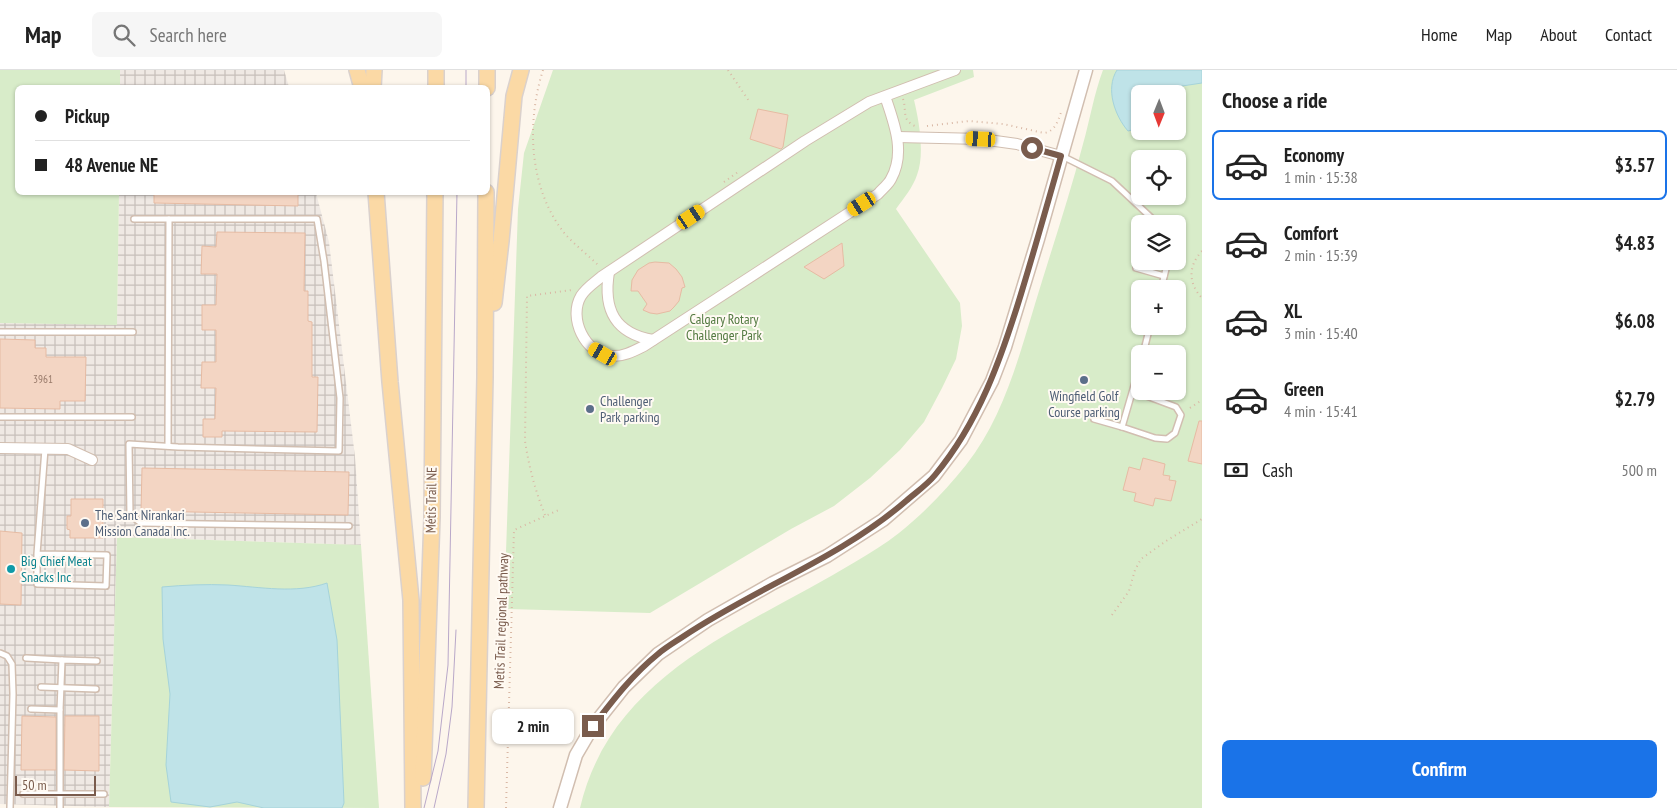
<!DOCTYPE html>
<html lang="en">
<head>
<meta charset="utf-8">
<style>
	:root { --surface:#fff; --page:#f6f6f6; --text:#222; --muted:#767676; --line:#e0e0e0; --accent:#1a73e8 }
	body { margin:0; font-family:"PT Sans Narrow",sans-serif; background:var(--page); color:var(--text); height:100vh; display:flex; flex-direction:column; font-size:19px; white-space:nowrap }
	* { box-sizing:border-box; margin:0 }
	p { font-size:16px; color:var(--muted) }
	.icon { flex:none; width:28px; height:28px; fill:none; stroke:currentColor; stroke-width:2; stroke-linecap:round; stroke-linejoin:round }
	.map { position:relative; flex:1; overflow:hidden }
	.details { display:flex; flex-direction:column; background:var(--surface); width:475px }
	.details>* { flex:none }
	.top-card { position:absolute; left:15px; top:15px; width:475px; height:110px; border-radius:8px; box-shadow:0 1px 4px #0004; display:grid; align-content:center; height:110px; padding:0 20px; background:var(--surface) }
	.needle { width:32px; rotate:181deg }
	.tools { position:absolute; left:1131px; top:15px; display:grid; gap:10px }
	.tools a { display:grid; place-items:center; width:55px; height:55px; border-radius:8px; background:var(--surface); box-shadow:0 1px 4px #0004; font-size:25px }
	.scale { position:absolute; left:15px; bottom:12px; width:81px; box-sizing:border-box; padding-left:5px; border:2px solid #7a5c4d; border-top:0; font-size:14px; line-height:18px; white-space:nowrap; color:#7a5c4d; -webkit-text-stroke:4px #fffaf3; paint-order:stroke }
	.end { position:absolute; width:22px; height:22px; margin:-11px; border:6px solid #7a5c4d; background:#fff; box-shadow:0 0 0 2px #fff }
	.from { border-radius:50% }
	.bubble { position:absolute; height:35px; border-radius:8px; background:var(--surface); box-shadow:0 1px 4px #0004; font-size:16px; font-weight:600; line-height:35px; text-align:center }
	.car { position:absolute; width:15px; height:30px; margin:-15px -8px; border-radius:6px; box-shadow:0 0 4px 1px #0007; background:linear-gradient(#f5c518 24%,#345 0 40%,#f5c518 0 76%,#345 0 86%,#f5c518 0) }
	.top-card b { display:flex; align-items:center; gap:18px; height:48px; font-size:19px }
	.top-card b+b { border-top:1px solid var(--line) }
	.top-card i { width:12px; height:12px; background:var(--text) }
	ul { padding:0; list-style:none }
	li { display:flex; align-items:center; gap:15px; height:70px; margin:0 10px 8px; padding:0 10px; border:2px solid transparent; border-radius:8px }
	li div { flex:1 }
	li b { display:block; font-size:19px }
	li em { font-style:normal; font-weight:600 }
	li.current { border-color:var(--accent) }
	li>.icon { width:45px; height:45px; stroke-width:1.5 }
	h2 { padding:0 20px; font-size:22px; line-height:60px }
	.pay { display:flex; align-items:center; gap:12px; height:55px; padding:0 20px; font-size:19px }
	.pay p { margin-inline-start:auto }
	.action { display:flex; gap:10px; margin-top:auto; padding:10px 20px }
	.action a { flex:1; height:58px; border-radius:8px; background:var(--accent); color:#fff; font-size:20px; font-weight:600; line-height:58px; text-align:center }
	header { display:flex; align-items:center; gap:30px; box-sizing:border-box; height:70px; padding:0 25px; background:var(--surface); border-bottom:1px solid var(--line) }
	header strong { font-size:24px }
	nav { display:flex; gap:28px; margin-inline-start:auto; font-size:18px }
	.search { width:350px; height:45px; background:var(--page); display:flex; align-items:center; gap:12px; box-sizing:border-box; padding:0 18px; border-radius:8px; color:var(--muted); font-size:19px }
	main { display:flex; flex:1; min-height:0 }
	.map>svg:first-child { display:block }
	.industrial { fill:url(#industrial-grid) }
	.green { fill:#d8ecc9; fill-rule:evenodd }
	.water { fill:#bfe3e8; stroke:#a5d3da }
	.building { fill:#f3d5c3; stroke:#e6bba3 }
	.lines { fill:none; stroke-linecap:round; stroke-linejoin:round }
	.service-casing { stroke:#d1beb0; stroke-width:8 }
	.minor-casing { stroke:#d1beb0; stroke-width:12 }
	.tertiary-casing { stroke:#d1beb0; stroke-width:15 }
	.primary-casing { stroke:#dad1cd; stroke-width:18 }
	.path { stroke:#d9b8a5; stroke-width:2; stroke-dasharray:1 4; stroke-linecap:butt }
	.service { stroke:#fff; stroke-width:5 }
	.minor { stroke:#fff; stroke-width:10 }
	.tertiary { stroke:#fff; stroke-width:12 }
	.primary { stroke:#fbd9a5; stroke-width:15 }
	.tram { stroke:#b9a8c9; stroke-width:1 }
	.route { stroke:#7a5c4d; stroke-width:6 }
	.service-dot { fill:#5c6f8a; stroke:#fffaf3; stroke-width:2 }
	.culture-dot { fill:#0f9aa8; stroke:#fffaf3; stroke-width:2 }
	.labels { text-anchor:middle; stroke-width:4; stroke-linejoin:round; paint-order:stroke }
	.number-label { font-size:11px; fill:#987a6a }
	.park-label { font-size:14px; fill:#537a41; stroke:#fffaf3 }
	.service-label { font-size:14px; fill:#4e5e75; stroke:#fffaf3; text-anchor:start }
	.street-label { font-size:14px; fill:#7a5c4d; stroke:#fffaf3 }
	.culture-label { font-size:14px; fill:#0d838f; stroke:#fffaf3; text-anchor:start }
</style>
</head>
<body>
<header>
<strong>Map</strong>
<div class="search"><svg class="icon" aria-label="search" viewBox="0 0 24 24"><circle cx="10" cy="10" r="6"/><path d="M15 15l6 6"/></svg>Search here</div>
<nav><a>Home</a><a>Map</a><a>About</a><a>Contact</a></nav>
</header>
<main>
<div class="map">
<svg width="1202" height="738" viewBox="0 0 1202 738">
	<defs>
		<pattern id="industrial-grid" width="8" height="8" patternUnits="userSpaceOnUse" patternTransform="scale(1.25)"><rect width="8" height="8" fill="#efe9e4"/><path d="M0 4h8M4 0v8" fill="none" stroke="#c7c0bb"/></pattern>
	</defs>
	<rect width="100%" height="100%" fill="#fdf6ec"/>
	<g class="industrial">
		<path d="M120,0H284L289,17L120,18Z"/>
		<path d="M119,123H316L329,172L355,387L361,475L117,467L109,737L0,734V253L117,254Z"/>
	</g>
	<g class="green">
		<path d="M0,0H120V17L18,18V122L119,123L117,255L0,253Z"/>
		<path d="M553,0H973L974,7L914,30C919,51 925,84 917,105C913,117 904,128 896,139L960,233L962,256L956,289L942,318L924,352L900,380L870,408L834,436L791,459L650,543L504,539L518,139L524,83Z"/>
		<path d="M1103,0H1202V738H580C612,601 749,557 855,492C870,483 885,474 899,463C924,443 946,420 966,395C1003,348 1018,290 1035,234C1051,181 1069,128 1083,74C1090,49 1094,24 1103,0ZM1140,24H1178V61H1140ZM1140,89H1178V126H1140ZM1140,154H1178V191H1140ZM1140,219H1178V256H1140ZM1140,284H1178V321H1140Z"/>
		<path d="M117,467L361,475L379,738L109,737Z"/>
	</g>
	<g class="water">
		<path d="M1117,0H1202V13L1182,16L1171,24H1140V58L1128,61C1115,46 1105,19 1117,0Z"/>
		<path d="M327,513L337,570L344,733L342,738H264L237,732L210,737L171,732L166,695L170,624L163,569L162,517C184,515 206,514 228,515C260,517 296,524 327,513Z"/>
	</g>
	<g class="building">
		<path d="M758,39L788,45L783,77L781,79L750,69Z"/>
		<path d="M154,122H298V136L154,133Z"/>
		<path d="M217,162L305,163L304,221H308V251L312,252V307H318L317,362L222,361V367H203V349H215L216,318H201L202,292H216V260H202V235H216L217,204H201L202,176L216,177Z"/>
		<path d="M842,173L844,196L824,209L804,197Z"/>
		<path d="M655,192L669,193L676,199L682,207L685,217L682,218L679,231L674,237L670,241L657,244L650,243L643,240L647,234L638,221H631L632,210L638,200L649,193Z"/>
		<path d="M0,269L35,270V278H46V287H86L85,331H60V339L0,338Z"/>
		<path d="M1199,351H1202V394L1188,391Z"/>
		<path d="M1143,388L1165,394L1163,405L1170,406L1169,410L1176,411L1171,431L1155,428L1153,436L1134,431L1136,423L1123,420L1129,397L1140,400Z"/>
		<path d="M142,398L349,402L348,445L141,441Z"/>
		<path d="M71,429H103V468H70V460L67,459V446H71Z"/>
		<path d="M0,461L22,463L21,535L0,534Z"/>
		<path d="M22,646L56,647V700H21Z"/>
		<path d="M65,646H99V701L64,700Z"/>
	</g>
	<g class="lines">
		<g class="service-casing">
			<g id="service">
				<path d="M1062,86L1112,111L1158,154"/>
				<path d="M134,149H317L324,191L340,328L339,381L178,377L129,374L130,445L141,453L349,456"/>
				<path d="M1136,198L1164,206"/>
				<path d="M1161,219L1168,191"/>
				<path d="M0,262H133"/>
				<path d="M1143,284L1150,256"/>
				<path d="M1133,321L1176,337L1181,345L1175,363L1167,369L1155,368L1122,357L1140,295"/>
				<path d="M0,347H132"/>
				<path d="M1094,349L1122,357"/>
				<path d="M168,376L169,149"/>
				<path d="M37,484L107,485L106,516L37,514V484L45,379"/>
				<path d="M0,583L7,586L12,594L13,624L10,738"/>
				<path d="M26,588L62,590"/>
				<path d="M41,617L96,619"/>
				<path d="M31,639L60,640"/>
				<path d="M23,724H104"/>
				<path d="M60,738V640L62,590L97,591"/>
			</g>
		</g>
		<g class="minor-casing">
			<g id="minor">
				<path d="M885,26C894,53 906,82 891,109C888,115 882,119 878,124L644,276C634,281 623,287 611,286C585,284 568,248 581,226C586,218 594,213 601,207L805,71L869,32L955,0"/>
				<path d="M898,67L981,69L1017,74L1061,86"/>
				<path d="M609,202C603,239 614,263 653,270"/>
				<path d="M0,378L68,379L92,390"/>
			</g>
		</g>
		<g class="tertiary-casing">
			<path id="tertiary" d="M560,738L576,685L593,656L624,617L658,584L708,550L773,513L827,486L883,450L934,406L961,370L992,311L1005,277L1038,169L1086,0"/>
		</g>
		<g class="primary-casing">
			<g id="primary">
				<path d="M357,0L362,18"/>
				<path d="M373,18L374,0"/>
				<path d="M436,18V0"/>
				<path d="M487,18V0"/>
				<path d="M376,122L390,312L411,530L413,738"/>
				<path d="M494,233L501,171L514,26L521,0"/>
				<path d="M423,708L432,447L435,122"/>
				<path d="M476,738L485,307L486,122"/>
			</g>
		</g>
		<g class="path">
			<path d="M543,0C526,54 529,119 565,164C575,175 588,185 599,196"/>
			<path d="M728,0L749,31"/>
			<path d="M903,29C907,40 901,50 915,56"/>
			<path d="M927,56L969,51L1003,54L1044,63C1056,61 1058,50 1062,40"/>
			<path d="M724,112L738,102"/>
			<path d="M1202,181C1188,196 1188,213 1202,228"/>
			<path d="M1190,338L1202,330"/>
			<path d="M545,445C535,420 529,397 525,371L527,226L572,220"/>
			<path d="M1112,545L1129,521L1135,500L1141,489L1166,471L1202,449"/>
			<path d="M506,738L514,460L561,439"/>
		</g>
		<use href="#service" class="service"/>
		<use href="#minor" class="minor"/>
		<use href="#tertiary" class="tertiary"/>
		<use href="#primary" class="primary"/>
		<g class="tram">
			<path d="M466,18V0"/>
			<path d="M424,738L438,681L448,595L457,122"/>
			<path d="M434,738L446,684L452,637L456,560"/>
		</g>
	</g>
	<g class="lines">
		<path class="route" d="M593,656C613,630 633,604 658,584C666,577 675,572 684,566C756,518 840,488 906,431C915,423 927,415 935,405C979,352 1001,289 1021,224C1035,178 1048,132 1061,86L1032,78"/>
	</g>
	<g class="service-dot">
		<circle cx="1084" cy="310" r="5"/>
		<circle cx="590" cy="339" r="5"/>
		<circle cx="85" cy="453" r="5"/>
	</g>
	<circle class="culture-dot" cx="11" cy="499" r="5"/>
	<g class="labels">
		<g class="number-label">
			<text x="43" y="313">3961</text>
		</g>
		<g class="park-label">
			<text x="724" y="254">Calgary Rotary<tspan x="724" dy="16">Challenger Park</tspan></text>
		</g>
		<g class="service-label">
			<text x="1084" y="331" text-anchor="middle">Wingfield Golf<tspan x="1084" dy="16">Course parking</tspan></text>
			<text x="600" y="336">Challenger<tspan x="600" dy="16">Park parking</tspan></text>
			<text x="95" y="450">The Sant Nirankari<tspan x="95" dy="16">Mission Canada Inc.</tspan></text>
		</g>
		<g class="street-label">
			<text transform="translate(431 430) rotate(-89)" y="5">Métis Trail NE</text>
			<text transform="translate(501 551) rotate(-88)" y="5">Metis Trail regional pathway</text>
		</g>
		<g class="culture-label">
			<text x="21" y="496">Big Chief Meat<tspan x="21" dy="16">Snacks Inc</tspan></text>
		</g>
	</g>
</svg>
<div class="tools">
<a><svg class="needle" viewBox="-14 -14 28 28"><path d="M0-13l5 13h-10z" fill="#e53935"/><path d="M0 13l5-13h-10z" fill="#767676"/></svg></a>
<a><svg class="icon" aria-label="locate" viewBox="0 0 24 24"><circle cx="12" cy="12" r="6"/><path d="M12 2v4M12 18v4M2 12h4M18 12h4"/></svg></a>
<a><svg class="icon" aria-label="layers" viewBox="0 0 24 24"><path d="M12 4l9 5-9 5-9-5zM3 14l9 5 9-5"/></svg></a>
<a>+</a>
<a>−</a>
</div>
<div class="scale">50 m</div>
<i class="end from" style="left:1032px;top:78px"></i>
<i class="end" style="left:593px;top:656px"></i>
<div class="bubble" style="left:492px;top:639px;width:82px">2 min</div>
<i class="car" style="left:981px;top:69px;rotate:273deg"></i>
<i class="car" style="left:862px;top:134px;rotate:237deg"></i>
<i class="car" style="left:691px;top:147px;rotate:56deg"></i>
<i class="car" style="left:603px;top:284px;rotate:300deg"></i>
<div class="top-card">
<b><i class="from"></i>Pickup</b>
<b><i></i>48 Avenue NE</b>
</div>
</div>
<section class="details">
<h2>Choose a ride</h2>
<ul>
<li class="current"><svg class="icon" aria-label="car" viewBox="0 0 24 24"><path d="M5 17H2v-5l4-1 3-4h7l3 4 3 1v5h-3M9 17h6M6 11h13"/><circle cx="7" cy="17" r="2"/><circle cx="17" cy="17" r="2"/></svg><div><b>Economy</b><p>1 min · 15:38</p></div><em>$3.57</em></li>
<li><svg class="icon" aria-label="car" viewBox="0 0 24 24"><path d="M5 17H2v-5l4-1 3-4h7l3 4 3 1v5h-3M9 17h6M6 11h13"/><circle cx="7" cy="17" r="2"/><circle cx="17" cy="17" r="2"/></svg><div><b>Comfort</b><p>2 min · 15:39</p></div><em>$4.83</em></li>
<li><svg class="icon" aria-label="car" viewBox="0 0 24 24"><path d="M5 17H2v-5l4-1 3-4h7l3 4 3 1v5h-3M9 17h6M6 11h13"/><circle cx="7" cy="17" r="2"/><circle cx="17" cy="17" r="2"/></svg><div><b>XL</b><p>3 min · 15:40</p></div><em>$6.08</em></li>
<li><svg class="icon" aria-label="car" viewBox="0 0 24 24"><path d="M5 17H2v-5l4-1 3-4h7l3 4 3 1v5h-3M9 17h6M6 11h13"/><circle cx="7" cy="17" r="2"/><circle cx="17" cy="17" r="2"/></svg><div><b>Green</b><p>4 min · 15:41</p></div><em>$2.79</em></li>
</ul>
<div class="pay"><svg class="icon" aria-label="cash" viewBox="0 0 24 24"><path d="M3 7h18v10H3z"/><circle cx="12" cy="12" r="2"/></svg>Cash<p>500 m</p></div>
<div class="action"><a>Confirm</a></div>
</section>
</main>
</body>
</html>
